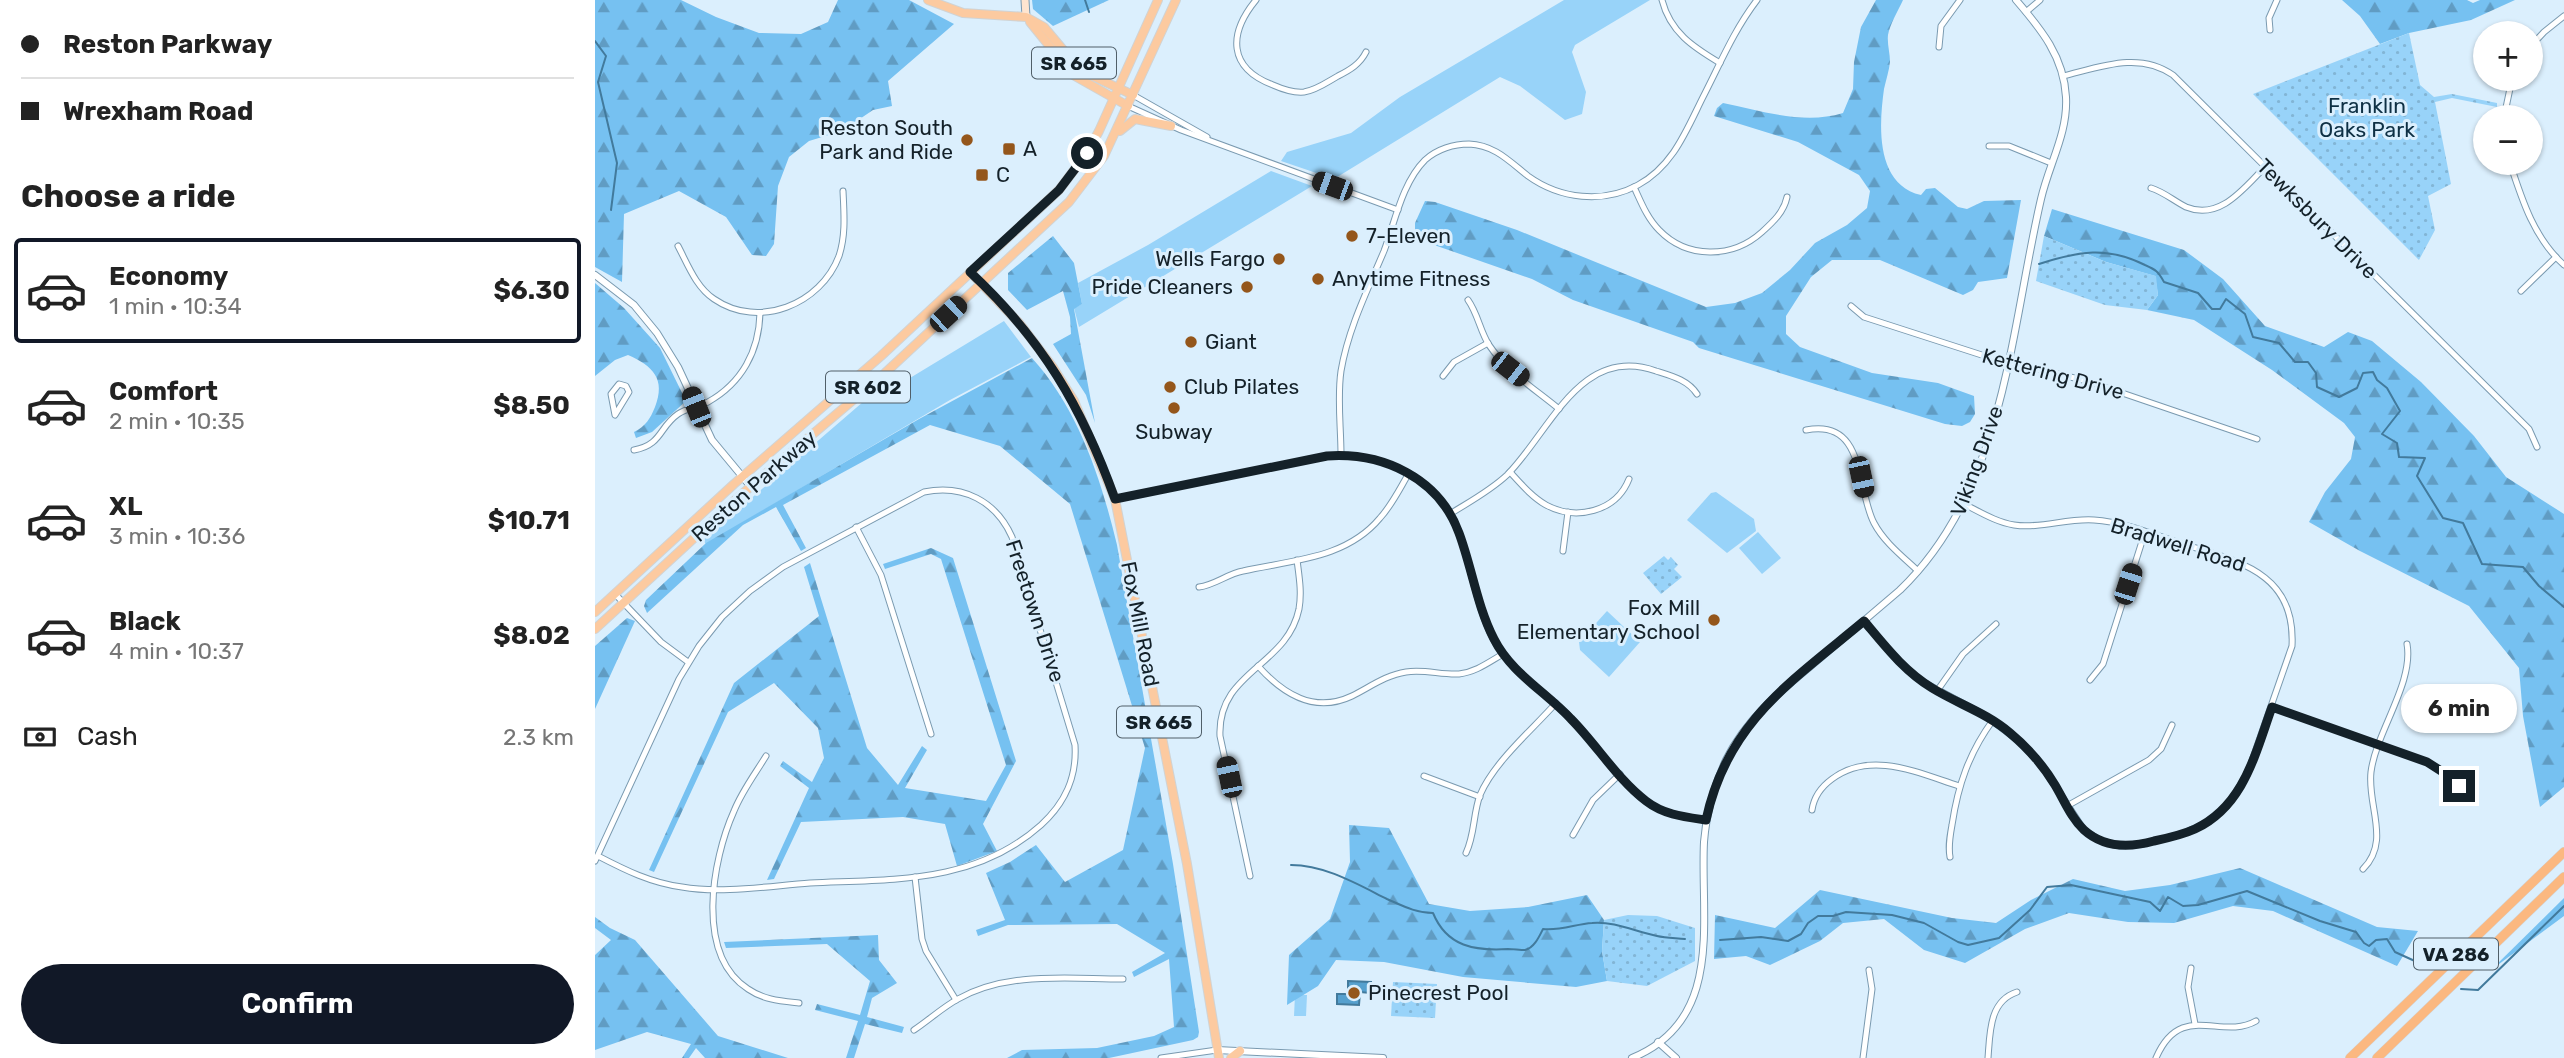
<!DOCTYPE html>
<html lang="en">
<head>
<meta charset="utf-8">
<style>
	:root { --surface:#fff; --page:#f2f2f2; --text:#222; --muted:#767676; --line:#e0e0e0; --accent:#111827 }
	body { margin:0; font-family:Rubik,sans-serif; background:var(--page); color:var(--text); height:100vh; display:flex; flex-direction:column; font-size:26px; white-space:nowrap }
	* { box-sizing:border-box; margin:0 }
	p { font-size:23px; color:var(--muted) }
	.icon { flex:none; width:38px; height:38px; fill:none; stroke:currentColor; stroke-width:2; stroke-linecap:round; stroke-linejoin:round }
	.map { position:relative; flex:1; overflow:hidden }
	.side { display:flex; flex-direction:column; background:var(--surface); width:595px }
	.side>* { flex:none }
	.guide { display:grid; align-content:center; height:154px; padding:0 21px; background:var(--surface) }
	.buttons { position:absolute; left:1878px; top:21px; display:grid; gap:14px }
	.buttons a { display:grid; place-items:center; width:70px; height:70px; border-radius:50%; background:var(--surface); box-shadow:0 2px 5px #0004; font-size:35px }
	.end { position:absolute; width:32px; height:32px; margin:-16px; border:9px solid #142129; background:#fff; box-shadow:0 0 0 4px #fff }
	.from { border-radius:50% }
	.bubble { position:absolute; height:49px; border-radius:24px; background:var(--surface); box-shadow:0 2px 5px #0004; font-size:23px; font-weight:700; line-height:49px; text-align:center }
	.car { position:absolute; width:21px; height:42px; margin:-21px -10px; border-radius:9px; box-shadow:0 0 5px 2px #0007; background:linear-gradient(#222 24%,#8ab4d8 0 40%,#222 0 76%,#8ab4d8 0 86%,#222 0) }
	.guide b { display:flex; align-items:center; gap:24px; height:66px; font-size:26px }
	.guide b+b { border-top:2px solid var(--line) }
	.guide i { width:18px; height:18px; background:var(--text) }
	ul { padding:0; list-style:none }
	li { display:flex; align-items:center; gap:21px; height:105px; margin:0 14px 10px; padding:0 7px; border:4px solid transparent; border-radius:7px }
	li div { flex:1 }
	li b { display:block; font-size:26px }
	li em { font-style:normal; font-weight:700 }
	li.on { border-color:var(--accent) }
	li>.icon { width:63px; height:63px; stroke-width:1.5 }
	h2 { padding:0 21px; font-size:32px; line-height:84px }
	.pay { display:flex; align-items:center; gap:18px; height:77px; padding:0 21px; font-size:26px }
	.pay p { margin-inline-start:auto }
	.action { display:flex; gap:14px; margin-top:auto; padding:14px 21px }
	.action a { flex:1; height:80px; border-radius:42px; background:var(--accent); color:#fff; font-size:28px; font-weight:700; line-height:80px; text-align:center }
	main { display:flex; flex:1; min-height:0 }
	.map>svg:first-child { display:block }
	.green { fill:#98d3f9 }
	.forest { fill:url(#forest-firs) }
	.park { fill:url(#park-dots) }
	.water { fill:#55a0ce; stroke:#427a9c; stroke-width:2 }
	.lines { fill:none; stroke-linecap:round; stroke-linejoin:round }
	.stream { stroke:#427a9c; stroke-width:2 }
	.minor-casing { stroke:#7a9ab0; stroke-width:7 }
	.tertiary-casing { stroke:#7a9ab0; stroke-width:8 }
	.secondary-casing { stroke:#7a9ab0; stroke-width:9 }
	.primary-casing { stroke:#d0d3d4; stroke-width:10 }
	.trunk-casing { stroke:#d0d3d4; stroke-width:10 }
	.minor { stroke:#fff; stroke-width:5 }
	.tertiary { stroke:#fff; stroke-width:6 }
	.secondary { stroke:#fee5d0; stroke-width:7 }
	.primary { stroke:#fccaa0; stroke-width:8 }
	.trunk { stroke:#fbb880; stroke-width:9 }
	.route { stroke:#142129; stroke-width:9 }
	.poi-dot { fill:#94561b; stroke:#dbeffd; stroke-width:2.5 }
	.labels { text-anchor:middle; stroke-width:6; stroke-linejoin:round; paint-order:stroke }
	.shield { fill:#dbeffd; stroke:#505f69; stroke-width:2 }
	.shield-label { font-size:19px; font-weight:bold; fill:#142129 }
	.park-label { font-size:21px; fill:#0e3044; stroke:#dbeffd }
	.poi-label { font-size:21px; fill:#142129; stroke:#dbeffd; text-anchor:start }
	.street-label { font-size:21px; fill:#142129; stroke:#dbeffd }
</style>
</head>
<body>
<main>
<section class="side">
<div class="guide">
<b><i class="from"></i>Reston Parkway</b>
<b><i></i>Wrexham Road</b>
</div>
<h2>Choose a ride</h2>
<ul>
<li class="on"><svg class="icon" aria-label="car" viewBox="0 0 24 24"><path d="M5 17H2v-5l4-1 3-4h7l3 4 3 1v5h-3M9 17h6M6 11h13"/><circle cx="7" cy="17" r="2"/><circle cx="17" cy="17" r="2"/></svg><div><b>Economy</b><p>1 min · 10:34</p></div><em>$6.30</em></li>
<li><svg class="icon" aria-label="car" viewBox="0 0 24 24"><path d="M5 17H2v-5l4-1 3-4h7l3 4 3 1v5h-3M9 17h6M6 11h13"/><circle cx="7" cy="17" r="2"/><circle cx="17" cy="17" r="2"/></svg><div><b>Comfort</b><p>2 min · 10:35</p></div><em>$8.50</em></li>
<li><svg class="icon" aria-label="car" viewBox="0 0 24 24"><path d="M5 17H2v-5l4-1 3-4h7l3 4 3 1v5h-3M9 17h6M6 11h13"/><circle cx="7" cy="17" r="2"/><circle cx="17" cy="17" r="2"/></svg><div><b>XL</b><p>3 min · 10:36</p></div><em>$10.71</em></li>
<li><svg class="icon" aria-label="car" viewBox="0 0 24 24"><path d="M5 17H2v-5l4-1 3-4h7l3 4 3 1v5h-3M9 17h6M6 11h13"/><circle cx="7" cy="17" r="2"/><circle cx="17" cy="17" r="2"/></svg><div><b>Black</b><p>4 min · 10:37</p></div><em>$8.02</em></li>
</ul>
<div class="pay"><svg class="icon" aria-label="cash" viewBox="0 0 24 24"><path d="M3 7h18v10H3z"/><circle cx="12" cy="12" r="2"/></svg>Cash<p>2.3 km</p></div>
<div class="action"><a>Confirm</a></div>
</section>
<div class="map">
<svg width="1969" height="1058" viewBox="0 0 1969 1058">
	<defs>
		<pattern id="forest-firs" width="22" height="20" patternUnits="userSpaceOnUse" patternTransform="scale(1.75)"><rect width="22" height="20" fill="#76c1f1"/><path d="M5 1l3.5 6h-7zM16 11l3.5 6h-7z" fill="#609cc3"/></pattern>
		<pattern id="park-dots" width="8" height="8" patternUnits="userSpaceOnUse" patternTransform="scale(1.75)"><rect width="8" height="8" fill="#98d3f9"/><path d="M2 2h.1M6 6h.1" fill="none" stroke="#82b5d5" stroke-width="1.8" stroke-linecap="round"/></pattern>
	</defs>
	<rect width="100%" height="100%" fill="#dbeffd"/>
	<g class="green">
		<path d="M969,0H1055L980,45L977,52L991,92L987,114L970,120L925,86L905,77L739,179L686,161L692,152L756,133L805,97Z"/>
		<path d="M676,171L717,186L484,327L479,308L487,304L483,283L553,245Z"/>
		<path d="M409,321L436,357L355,400L145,524L113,547L108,540L283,389L315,378Z"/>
		<path d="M1121,492L1159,519L1161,531L1132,553L1092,520L1116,493Z"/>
		<path d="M1163,532L1186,558L1167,574L1144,548Z"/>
		<path d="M1012,611L1045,642L1014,677L985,650L984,642Z"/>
		<path d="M700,995H712L711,1016H699Z"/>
	</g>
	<g class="forest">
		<path d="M0,0H86L121,17L164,33L206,34L233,22L243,0H314L359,24L293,81L297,106L278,110L247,131L214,141L194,157L183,186L179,244L171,256L157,255L131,217L84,191L29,214L27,282L0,267Z"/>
		<path d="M437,0H514L458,26L438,9Z"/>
		<path d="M1281,0H1308C1303,11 1295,24 1293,35C1292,44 1295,53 1295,62C1294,71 1291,80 1289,89C1284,125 1280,184 1326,195L1331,189L1340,188L1363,207L1372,209L1389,201L1426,200L1412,278L1383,282L1378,290L1368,295L1285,260H1237L1216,277L1191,316V334L1205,347L1277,373L1343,383L1379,396L1380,414L1375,422L1367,426L1350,424L1104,348L1098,342L978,300L937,279L842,246L820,233V223L830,201L840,202L922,230L1111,307L1140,303L1167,293L1195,270L1220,243L1252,225L1272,208L1275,191L1264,175L1203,142L1119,116L1122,108L1128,103C1167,111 1209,125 1248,113L1258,89L1259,62L1266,27Z"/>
		<path d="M1747,0H1872L1878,3L1885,0H1920L1876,20L1814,33L1785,44L1765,16Z"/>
		<path d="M1457,209L1589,250L1628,279L1670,326L1729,347L1753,332L1777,341L1826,382L1879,436L1911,477L1969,514V787L1945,807L1928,716L1924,668L1874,606L1765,551L1714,522L1730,492L1756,459L1760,437L1749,423L1677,370L1599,320L1552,310L1563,295L1560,276L1511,262L1449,236Z"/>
		<path d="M458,236L479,263L487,304L479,309L500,423L491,395L458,344L476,334L475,317L468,291L432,310L413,290V273Z"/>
		<path d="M0,283L29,308L65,348L91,401L57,432L41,438L39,432C51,426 55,419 60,407C71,379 58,366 33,355L20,360L0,376Z"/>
		<path d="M437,358C484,410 506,479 522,545L578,864L604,1032L603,1037L598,1040L514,1058H412L427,1050L502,1048L559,1036L579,1027L574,959L539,977L537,972L570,953L522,924L413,925L383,936L381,930L410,920L391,873L415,862L441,845L470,882L528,850L550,748L475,504L405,446L335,425L188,505L211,548L206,551L181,507L148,525L52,613L49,606L51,600L111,543L324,419Z"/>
		<path d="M336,548L358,558L421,761L388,824L402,851L362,866L350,824L308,817L206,822L179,879L172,880L214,788L185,766L188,761L217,782L229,758L223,728L179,683L133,712L59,872L54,870L139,683L224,616L209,567L215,563L272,748L303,785L327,746L332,750L310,788L391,801L411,765L346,559L336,554L290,569L288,564Z"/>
		<path d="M32,618L40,621L0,709V646Z"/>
		<path d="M754,825L794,828L834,904L875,911L933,907L992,895L1009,920L1007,951L1012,981L981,987L868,977L789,962L741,960L723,986L692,1005L694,955L735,919L755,862Z"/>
		<path d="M1645,868L1782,927L1823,931L1802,966L1678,911L1638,906L1579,923L1533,922L1474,913L1430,929L1370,963L1329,950L1289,919L1248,923L1225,941L1175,965L1151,956L1119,959L1120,915L1180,928L1225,890L1357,918L1401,923L1436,900L1478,879L1530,891L1575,885Z"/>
		<path d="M1969,898V916L1896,970Z"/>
		<path d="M0,917L15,928L40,940L123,1036L193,1058H110L101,1048L94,1058H87L96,1044L52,1032L0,1050V955L16,940L0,928Z"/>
		<path d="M283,935L284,960L302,983L277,998L272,1017L309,1027L307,1033L270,1024L259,1058H251L263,1021L220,1010L222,1004L265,1015L275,981L232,944L131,948L129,942Z"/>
	</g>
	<g class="park">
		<path d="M1814,33L1825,85L1839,97L1857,94L1902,103V107L1857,98L1840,102L1856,184L1833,196L1840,230L1824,260L1658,94Z"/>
		<path d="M1449,236L1511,262L1561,276L1563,295L1552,310L1510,305L1441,281Z"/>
		<path d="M1069,556L1073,560L1076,557L1083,565L1079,569L1087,577L1066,594L1048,573Z"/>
		<path d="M1033,915L1062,916L1100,928V961L1052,986L1012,981L1007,951L1009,920Z"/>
		<path d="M798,982L842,984L840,1018L796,1016Z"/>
	</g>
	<path class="water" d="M753,981L776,982L775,993L765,992L764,1005L742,1004V994H753Z"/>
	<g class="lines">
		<g class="stream">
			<path d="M490,0L494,12"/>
			<path d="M0,41L11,56L3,82L22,163L16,210"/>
			<path d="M1444,264C1484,251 1512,246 1550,265C1561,270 1563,271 1569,282L1603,293L1617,309H1625L1631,299L1650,314L1658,337L1684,343L1700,362H1713L1721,373L1722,387L1744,397L1762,388L1768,373L1778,372L1782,380L1792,388L1805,411L1787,434L1802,443L1804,457L1830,458L1822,476L1848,518L1868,523L1887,564L1928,567L1944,586L1969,607"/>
			<path d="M696,865C730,865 762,884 792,899C808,906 821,913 838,913C852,947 880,951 913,949C918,949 925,950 930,950C939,948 944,937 948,929C965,931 981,924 997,923C1020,921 1041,932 1062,936C1071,938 1081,938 1090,939"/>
			<path d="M1125,940L1166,937L1193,941L1206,934L1213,923L1223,916H1238L1251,912L1297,915L1329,923L1363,942L1373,945L1404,938L1435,910L1452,887L1476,885L1555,902L1565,911L1573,897L1588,906L1603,905L1652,891L1725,921L1761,932L1769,943L1774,946L1781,940L1792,939L1800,952L1822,962"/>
			<path d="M1866,989L1883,990L1969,906"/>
		</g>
		<g class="minor-casing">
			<g id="minor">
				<path d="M661,0C633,34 633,68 678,85C687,89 698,93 709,92C722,90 732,82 743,76C755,70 765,64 771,52"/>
				<path d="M1067,0C1075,32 1098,47 1125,63"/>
				<path d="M1431,12L1445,0"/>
				<path d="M1675,30L1674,18L1682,0"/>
				<path d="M1936,46L1949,32L1969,16"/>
				<path d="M1344,47L1346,26L1365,0"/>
				<path d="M1468,76C1505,67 1544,51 1578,75L1934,429L1942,447"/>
				<path d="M538,95L612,137"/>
				<path d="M533,106L586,130L803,210"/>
				<path d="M1909,117L1917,79"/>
				<path d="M1394,146H1414L1456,163"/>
				<path d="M1915,163C1927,200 1939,238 1969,265"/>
				<path d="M1039,187C1046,202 1052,218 1064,230C1092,259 1137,259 1167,232C1178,222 1189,212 1192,197"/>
				<path d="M1556,188C1569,192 1579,201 1591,207C1625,221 1649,188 1670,167"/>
				<path d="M83,246C93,265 101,287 119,299C164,330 226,304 244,256C251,235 249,213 248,191"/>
				<path d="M1926,291L1961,257"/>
				<path d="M873,300C883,314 885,331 894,345C912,372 940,389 964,409"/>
				<path d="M1256,306L1269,317L1396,358L1492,381L1662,439"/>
				<path d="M848,376L859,362L893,343"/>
				<path d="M24,384L31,386L34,392L20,415L16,394Z"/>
				<path d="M1211,430C1271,418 1261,489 1279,523C1289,542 1307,556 1323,571"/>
				<path d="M39,450C67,445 64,427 83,414C92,408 104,407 113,402C147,383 164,351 165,313"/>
				<path d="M746,455C746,427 742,398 746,371C753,329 773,289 789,251C800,222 807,183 830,160C842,149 859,144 874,144C900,145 915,162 933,176C965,199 1008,204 1043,185C1078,166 1091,131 1108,97C1125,64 1139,30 1162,0"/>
				<path d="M915,472C926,484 937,497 951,505C981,521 1021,512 1034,479"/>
				<path d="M520,499L732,456C787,452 844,478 864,533C877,569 882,611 901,644C920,675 952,693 977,719C1001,744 1023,781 1051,801C1069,815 1090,817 1112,820"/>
				<path d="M855,514C874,502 895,491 912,475C955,432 985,344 1061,371C1077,376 1093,380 1102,394"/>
				<path d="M261,527L286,575L336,734"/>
				<path d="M968,551L973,512"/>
				<path d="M604,587C620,585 632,574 648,571C697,560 751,559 785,518C797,505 805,488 814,473"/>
				<path d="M20,594L66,642L93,662"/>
				<path d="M1269,621L1303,661L1323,679L1388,714L1425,742L1447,766L1489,830L1508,842L1525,846L1549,844L1589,833L1613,822L1632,806L1652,775L1697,646C1701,570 1640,561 1582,542C1555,533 1528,522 1499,520C1472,518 1445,529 1419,525C1401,522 1385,512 1369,504"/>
				<path d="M663,666C688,694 719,714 757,696C775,687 791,675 811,672C829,669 846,675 864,674C881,672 894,662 908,654"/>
				<path d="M1495,680L1508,664L1550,532"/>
				<path d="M1342,691L1368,654L1401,624"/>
				<path d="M1677,707L1832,762L1857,778L1867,793"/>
				<path d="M171,756C160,774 147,791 139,811C117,860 100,955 153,989C169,1000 186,1001 204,1003"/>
				<path d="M829,776L885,797"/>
				<path d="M1472,806L1554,760L1566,749L1577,725"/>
				<path d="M1217,810C1219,796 1226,787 1237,779C1276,750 1323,773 1364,786"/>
				<path d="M978,835L998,800L1025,774"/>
				<path d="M871,853C880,834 878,814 885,795C899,762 937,730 961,703"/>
				<path d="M1355,857C1353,846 1355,836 1357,825C1363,785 1374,753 1398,720"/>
				<path d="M0,861L84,679L104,646L127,617L155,591L188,567L329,492C368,484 401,501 417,537L480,745C482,778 470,803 446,825C380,884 298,879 215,883C174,886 126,894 87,887C56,883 30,870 3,856"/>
				<path d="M1768,869C1796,841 1772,806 1776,772C1781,732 1819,683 1812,644"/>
				<path d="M655,876L625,736C622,671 692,667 704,609C707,592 704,576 702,560"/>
				<path d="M320,877L327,939L331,951L361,1000"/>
				<path d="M1596,968L1593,987L1600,1024"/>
				<path d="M319,1030C334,1020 348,1007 363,999C413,971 473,979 528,979"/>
				<path d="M566,1058L622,1050"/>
				<path d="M1268,1058L1277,989L1274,970"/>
				<path d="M1393,1058C1395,1033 1394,1001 1422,992"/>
				<path d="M1561,1058C1586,1000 1626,1041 1661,1021"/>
			</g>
		</g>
		<g class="tertiary-casing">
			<g id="tertiary">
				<path d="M0,275L39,305L62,333L83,367L117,440L156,487"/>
				<path d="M1063,1042L1081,1058"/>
				<path d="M622,1050L788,1058"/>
				<path d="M1037,1058C1130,1020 1105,920 1109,842C1111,814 1119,786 1131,760C1152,717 1188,689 1224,659C1251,636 1278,613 1305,590C1410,489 1415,332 1446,199C1454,164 1473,133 1471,97C1469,57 1446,29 1421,0"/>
			</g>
		</g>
		<g class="secondary-casing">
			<path id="secondary" d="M430,0L431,17"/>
		</g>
		<g class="primary-casing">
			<g id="primary">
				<path d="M333,0L368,13L431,17L449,27L485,70L538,95"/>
				<path d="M435,22L478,75L533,106"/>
				<path d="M525,131L540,119L576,126"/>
				<path d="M375,272L425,324L457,366L479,401L520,499L592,864L624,1058"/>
				<path d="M0,612L139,484L286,356L464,190L492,153L504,131L563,0"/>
				<path d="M0,629L147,494L290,373L474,202L509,156L581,0"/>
				<path d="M636,1058L645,1051"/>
			</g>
		</g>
		<g class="trunk-casing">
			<g id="trunk">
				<path d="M1755,1058L1969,852"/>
				<path d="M1782,1058L1969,877"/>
			</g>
		</g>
		<use href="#minor" class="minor"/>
		<use href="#tertiary" class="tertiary"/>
		<use href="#secondary" class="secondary"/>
		<use href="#primary" class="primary"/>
		<use href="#trunk" class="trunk"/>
	</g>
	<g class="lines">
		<path class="route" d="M492,153L464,190L375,272C447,339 487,407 520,499L732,456C788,452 844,478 864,533C877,568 882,606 899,639C916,673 951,692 976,719C1001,744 1023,780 1051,801C1069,815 1090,817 1111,820C1132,722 1197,681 1269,621C1290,646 1309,671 1337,688C1363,704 1392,713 1415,733C1433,748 1448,765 1460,785C1469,800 1476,818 1489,830C1509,848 1534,848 1559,841C1573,838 1587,835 1600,829C1649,806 1660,754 1677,707L1832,762L1857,778L1864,786"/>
	</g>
	<g class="poi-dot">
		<circle cx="372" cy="140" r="7"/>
		<rect x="407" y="142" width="14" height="14" rx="3.5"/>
		<rect x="380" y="168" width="14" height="14" rx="3.5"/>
		<circle cx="757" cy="236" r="7"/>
		<circle cx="684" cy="259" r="7"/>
		<circle cx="723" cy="279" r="7"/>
		<circle cx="652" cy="287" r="7"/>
		<circle cx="596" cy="342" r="7"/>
		<circle cx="575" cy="387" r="7"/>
		<circle cx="579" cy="408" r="7"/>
		<circle cx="1119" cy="620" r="7"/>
		<circle cx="759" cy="993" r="7"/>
	</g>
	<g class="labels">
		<g class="shield">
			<rect x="437" y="47.5" width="84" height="31" rx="5"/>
			<rect x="231" y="371.5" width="84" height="31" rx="5"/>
			<rect x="522" y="706.5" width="84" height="31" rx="5"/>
			<rect x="1819" y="938.5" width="84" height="31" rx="5"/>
		</g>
		<g class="shield-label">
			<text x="479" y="70">SR 665</text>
			<text x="273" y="394">SR 602</text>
			<text x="564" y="729">SR 665</text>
			<text x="1861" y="961">VA 286</text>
		</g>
		<g class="park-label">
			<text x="1772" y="113">Franklin<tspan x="1772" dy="24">Oaks Park</tspan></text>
		</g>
		<g class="poi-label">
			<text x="358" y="135" text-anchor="end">Reston South<tspan x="358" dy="24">Park and Ride</tspan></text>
			<text x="428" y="156">A</text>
			<text x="401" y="182">C</text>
			<text x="771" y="243">7-Eleven</text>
			<text x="670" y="266" text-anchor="end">Wells Fargo</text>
			<text x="737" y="286">Anytime Fitness</text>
			<text x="638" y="294" text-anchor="end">Pride Cleaners</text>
			<text x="610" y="349">Giant</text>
			<text x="589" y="394">Club Pilates</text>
			<text x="579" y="439" text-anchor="middle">Subway</text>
			<text x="1105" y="615" text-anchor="end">Fox Mill<tspan x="1105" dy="24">Elementary School</tspan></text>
			<text x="773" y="1000">Pinecrest Pool</text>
		</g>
		<g class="street-label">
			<text transform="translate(1722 219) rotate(45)" y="7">Tewksbury Drive</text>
			<text transform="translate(1458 374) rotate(15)" y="7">Kettering Drive</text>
			<text transform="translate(1382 461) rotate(-70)" y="7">Viking Drive</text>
			<text transform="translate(159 486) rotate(-41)" y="7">Reston Parkway</text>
			<text transform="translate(1583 545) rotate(17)" y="7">Bradwell Road</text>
			<text transform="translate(440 611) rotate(72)" y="7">Freetown Drive</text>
			<text transform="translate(545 624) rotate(79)" y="7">Fox Mill Road</text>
		</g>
	</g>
</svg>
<div class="buttons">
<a>+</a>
<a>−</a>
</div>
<i class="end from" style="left:492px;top:153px"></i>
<i class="end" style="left:1864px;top:786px"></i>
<div class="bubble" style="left:1806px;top:684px;width:116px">6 min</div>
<i class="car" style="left:737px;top:186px;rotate:290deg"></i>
<i class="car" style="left:353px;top:314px;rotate:47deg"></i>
<i class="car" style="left:915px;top:369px;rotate:128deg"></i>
<i class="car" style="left:101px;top:407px;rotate:338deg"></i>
<i class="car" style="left:1266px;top:477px;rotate:168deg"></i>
<i class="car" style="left:1533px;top:584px;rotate:18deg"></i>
<i class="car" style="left:634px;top:777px;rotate:348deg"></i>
</div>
</main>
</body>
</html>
